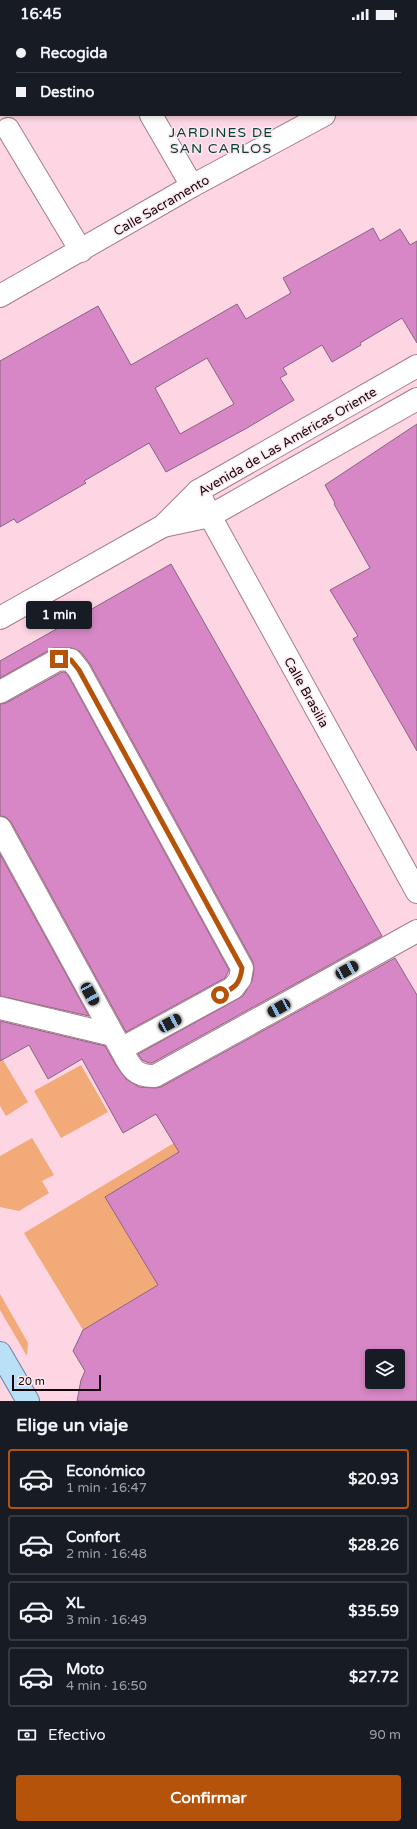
<!DOCTYPE html>
<html lang="es">
<head>
<meta charset="utf-8">
<style>
	:root { --surface:#171b24; --page:#20242c; --text:#f1f3f6; --muted:#9ea1a6; --line:#363941; --accent:#b45309 }
	body { margin:0; font-family:"Varela Round",sans-serif; background:var(--page); color:var(--text); height:100vh; display:flex; flex-direction:column; font-size:15px; white-space:nowrap }
	* { box-sizing:border-box; margin:0 }
	p { font-size:13px; color:var(--muted) }
	.icon { flex:none; width:22px; height:22px; fill:none; stroke:currentColor; stroke-width:2; stroke-linecap:round; stroke-linejoin:round }
	.map { position:relative; height:1373px; overflow:hidden }
	.panel { display:flex; flex-direction:column; background:var(--surface); flex:1 }
	.panel>* { flex:none }
	.hud { position:absolute; left:0px; top:0px; width:417px; height:88px; box-shadow:0 2px 6px #0003; display:grid; align-content:center; height:88px; padding:0 16px; background:var(--surface) }
	.tools { position:absolute; left:365px; top:1321px; display:grid; gap:8px }
	.tools a { display:grid; place-items:center; width:40px; height:40px; border-radius:4px; background:var(--surface); box-shadow:0 2px 6px #0003; font-size:20px }
	.scale { position:absolute; left:12px; bottom:10px; width:89px; box-sizing:border-box; padding-left:4px; border:2px solid #15060c; border-top:0; font-size:11px; line-height:14px; white-space:nowrap; color:#15060c; -webkit-text-stroke:3px #fde8ef; paint-order:stroke }
	.end { position:absolute; width:18px; height:18px; margin:-9px; border:5px solid #b45309; background:#fff; box-shadow:0 0 0 2px #fff }
	.from { border-radius:50% }
	.bubble { position:absolute; height:28px; border-radius:4px; background:var(--surface); box-shadow:0 2px 6px #0003; font-size:13px; font-weight:700; line-height:28px; text-align:center }
	.car { position:absolute; width:12px; height:24px; margin:-12px -6px; border-radius:5px; box-shadow:0 0 3px 1px #0007; background:linear-gradient(#222 24%,#8ab4d8 0 40%,#222 0 76%,#8ab4d8 0 86%,#222 0) }
	.hud b { display:flex; align-items:center; gap:14px; height:38px; font-size:15px }
	.hud b+b { border-top:1px solid var(--line) }
	.hud i { width:10px; height:10px; background:var(--text) }
	ul { padding:0; list-style:none }
	li { display:flex; align-items:center; gap:12px; height:60px; margin:0 8px 6px; padding:0 8px; border:2px solid var(--line); border-radius:4px }
	li div { flex:1 }
	li b { display:block; font-size:15px }
	li em { font-style:normal; font-weight:700 }
	li.selected { border-color:var(--accent) }
	li>.icon { width:36px; height:36px; stroke-width:1.5 }
	h2 { padding:0 16px; font-size:18px; line-height:48px }
	.pay { display:flex; align-items:center; gap:10px; height:44px; padding:0 16px; font-size:15px }
	.pay p { margin-inline-start:auto }
	.action { display:flex; gap:8px; margin-top:auto; padding:8px 16px }
	.action a { flex:1; height:46px; border-radius:4px; background:var(--accent); color:#fff; font-size:16px; font-weight:700; line-height:46px; text-align:center }
	.status { display:flex; justify-content:space-between; align-items:center; height:28px; padding:0 20px; background:var(--surface); direction:ltr }
	.status svg { height:11px; fill:currentColor }
	.map>svg:first-child { display:block }
	.green { fill:#f2aa78 }
	.building { fill:#d787c5; stroke:#886580; fill-rule:evenodd }
	.lines { fill:none; stroke-linecap:round; stroke-linejoin:round }
	.minor-casing { stroke:#a87b8b; stroke-width:24 }
	.major-casing { stroke:#6287a2; stroke-width:24 }
	.minor { stroke:#fff; stroke-width:22 }
	.major { stroke:#b9e0f7; stroke-width:22 }
	.route { stroke:#b45309; stroke-width:5 }
	.labels { text-anchor:middle; stroke-width:3; stroke-linejoin:round; paint-order:stroke }
	.street-label { font-size:13px; fill:#15060c; stroke:#fde8ef }
	.neighbourhood-label { font-size:14px; letter-spacing:1px; fill:#074136; stroke:#fde8ef }
</style>
</head>
<body>
<div class="status"><b>16:45</b><svg viewBox="0 0 49 12"><path d="M0 12V9h3v3zM5 12V6h3v6zM10 12V3h3v9zM15 12V0h3v12zM26 1h20v11H26zM47 4h2v5h-2z"/></svg></div>
<div class="map">
<svg width="417" height="1373" viewBox="0 0 417 1373">
	<rect width="100%" height="100%" fill="#fdd5e3"/>
	<g class="green">
		<path d="M3,1032L28,1074L6,1088L0,1078V1034Z"/>
		<path d="M81,1037L108,1084L61,1110L34,1063Z"/>
		<path d="M32,1110L54,1147L42,1153L49,1165L19,1183L0,1179V1128Z"/>
		<path d="M174,1115L179,1124L105,1169L158,1257L83,1302L24,1205Z"/>
		<path d="M0,1266L28,1315L27,1328L0,1282Z"/>
	</g>
	<g class="building">
		<path d="M373,200L380,213L400,201L410,217L417,213V315L402,290L360,315L361,317L332,334L322,317L283,340L287,346L280,350L294,372L247,400L166,444L149,415L84,453L86,455L17,495L14,491L0,499V333L98,278L131,337L237,276L246,291L291,265L283,250ZM207,330L234,376L180,406L155,360Z"/>
		<path d="M417,396V723L353,611L358,608L330,562L370,540L334,476L335,475L325,457Z"/>
		<path d="M171,536L382,908L152,1035H149L142,1032L138,1026L243,968L252,953L254,942L253,934L90,636L81,624L72,620H53L0,650V633Z"/>
		<path d="M62,644H65L69,649L229,942L225,950L126,1004L11,794L6,789L0,788V676L6,675Z"/>
		<path d="M0,826L89,988L0,968Z"/>
		<path d="M395,930L417,967V1373H77L81,1352L85,1343L73,1323L83,1302L158,1257L105,1169L179,1124L156,1086L123,1105L82,1031L48,1051L29,1017L0,1033V993L105,1018L117,1039L126,1051L139,1059L155,1060L161,1059ZM372,1328H398V1354H372Z"/>
	</g>
	<g class="lines">
		<g class="minor-casing">
			<g id="minor">
				<path d="M100,0L101,1"/>
				<path d="M17,1L19,0"/>
				<path d="M0,11L1,10"/>
				<path d="M416,37H417"/>
				<path d="M151,87L192,158"/>
				<path d="M8,101L81,223"/>
				<path d="M0,268L192,158L324,87"/>
				<path d="M198,463L210,488L417,864"/>
				<path d="M163,498L210,488L417,371"/>
				<path d="M0,590L163,498L198,463L417,338"/>
				<path d="M0,664L59,631L71,632L79,642L242,940L240,951L233,960L121,1021"/>
				<path d="M0,800L121,1021C130,1038 134,1049 155,1048L417,903"/>
				<path d="M0,980L113,1007"/>
			</g>
		</g>
		<g class="major-casing">
			<path id="major" d="M0,1325L28,1373"/>
		</g>
		<use href="#minor" class="minor"/>
		<use href="#major" class="major"/>
	</g>
	<g class="lines">
		<path class="route" d="M59,631L71,632L79,642L242,940C240,957 234,960 220,967"/>
	</g>
	<g class="labels">
		<g class="street-label">
			<text transform="translate(161 177) rotate(-30)" y="5">Calle Sacramento</text>
			<text transform="translate(287 413) rotate(-30)" y="5">Avenida de Las Américas Oriente</text>
			<text transform="translate(307 664) rotate(61)" y="5">Calle Brasilia</text>
		</g>
		<g class="neighbourhood-label">
			<text x="221" y="109">JARDINES DE<tspan x="221" dy="16">SAN CARLOS</tspan></text>
		</g>
	</g>
</svg>
<div class="tools">
<a><svg class="icon" aria-label="layers" viewBox="0 0 24 24"><path d="M12 4l9 5-9 5-9-5zM3 14l9 5 9-5"/></svg></a>
</div>
<div class="scale">20 m</div>
<i class="end from" style="left:220px;top:967px"></i>
<i class="end" style="left:59px;top:631px"></i>
<div class="bubble" style="left:26px;top:573px;width:66px">1 min</div>
<i class="car" style="left:347px;top:942px;rotate:61deg"></i>
<i class="car" style="left:90px;top:966px;rotate:151deg"></i>
<i class="car" style="left:279px;top:980px;rotate:241deg"></i>
<i class="car" style="left:170px;top:995px;rotate:62deg"></i>
<div class="hud">
<b><i class="from"></i>Recogida</b>
<b><i></i>Destino</b>
</div>
</div>
<section class="panel">
<h2>Elige un viaje</h2>
<ul>
<li class="selected"><svg class="icon" aria-label="car" viewBox="0 0 24 24"><path d="M5 17H2v-5l4-1 3-4h7l3 4 3 1v5h-3M9 17h6M6 11h13"/><circle cx="7" cy="17" r="2"/><circle cx="17" cy="17" r="2"/></svg><div><b>Económico</b><p>1 min · 16:47</p></div><em>$20.93</em></li>
<li><svg class="icon" aria-label="car" viewBox="0 0 24 24"><path d="M5 17H2v-5l4-1 3-4h7l3 4 3 1v5h-3M9 17h6M6 11h13"/><circle cx="7" cy="17" r="2"/><circle cx="17" cy="17" r="2"/></svg><div><b>Confort</b><p>2 min · 16:48</p></div><em>$28.26</em></li>
<li><svg class="icon" aria-label="car" viewBox="0 0 24 24"><path d="M5 17H2v-5l4-1 3-4h7l3 4 3 1v5h-3M9 17h6M6 11h13"/><circle cx="7" cy="17" r="2"/><circle cx="17" cy="17" r="2"/></svg><div><b>XL</b><p>3 min · 16:49</p></div><em>$35.59</em></li>
<li><svg class="icon" aria-label="car" viewBox="0 0 24 24"><path d="M5 17H2v-5l4-1 3-4h7l3 4 3 1v5h-3M9 17h6M6 11h13"/><circle cx="7" cy="17" r="2"/><circle cx="17" cy="17" r="2"/></svg><div><b>Moto</b><p>4 min · 16:50</p></div><em>$27.72</em></li>
</ul>
<div class="pay"><svg class="icon" aria-label="cash" viewBox="0 0 24 24"><path d="M3 7h18v10H3z"/><circle cx="12" cy="12" r="2"/></svg>Efectivo<p>90 m</p></div>
<div class="action"><a>Confirmar</a></div>
</section>
</body>
</html>
